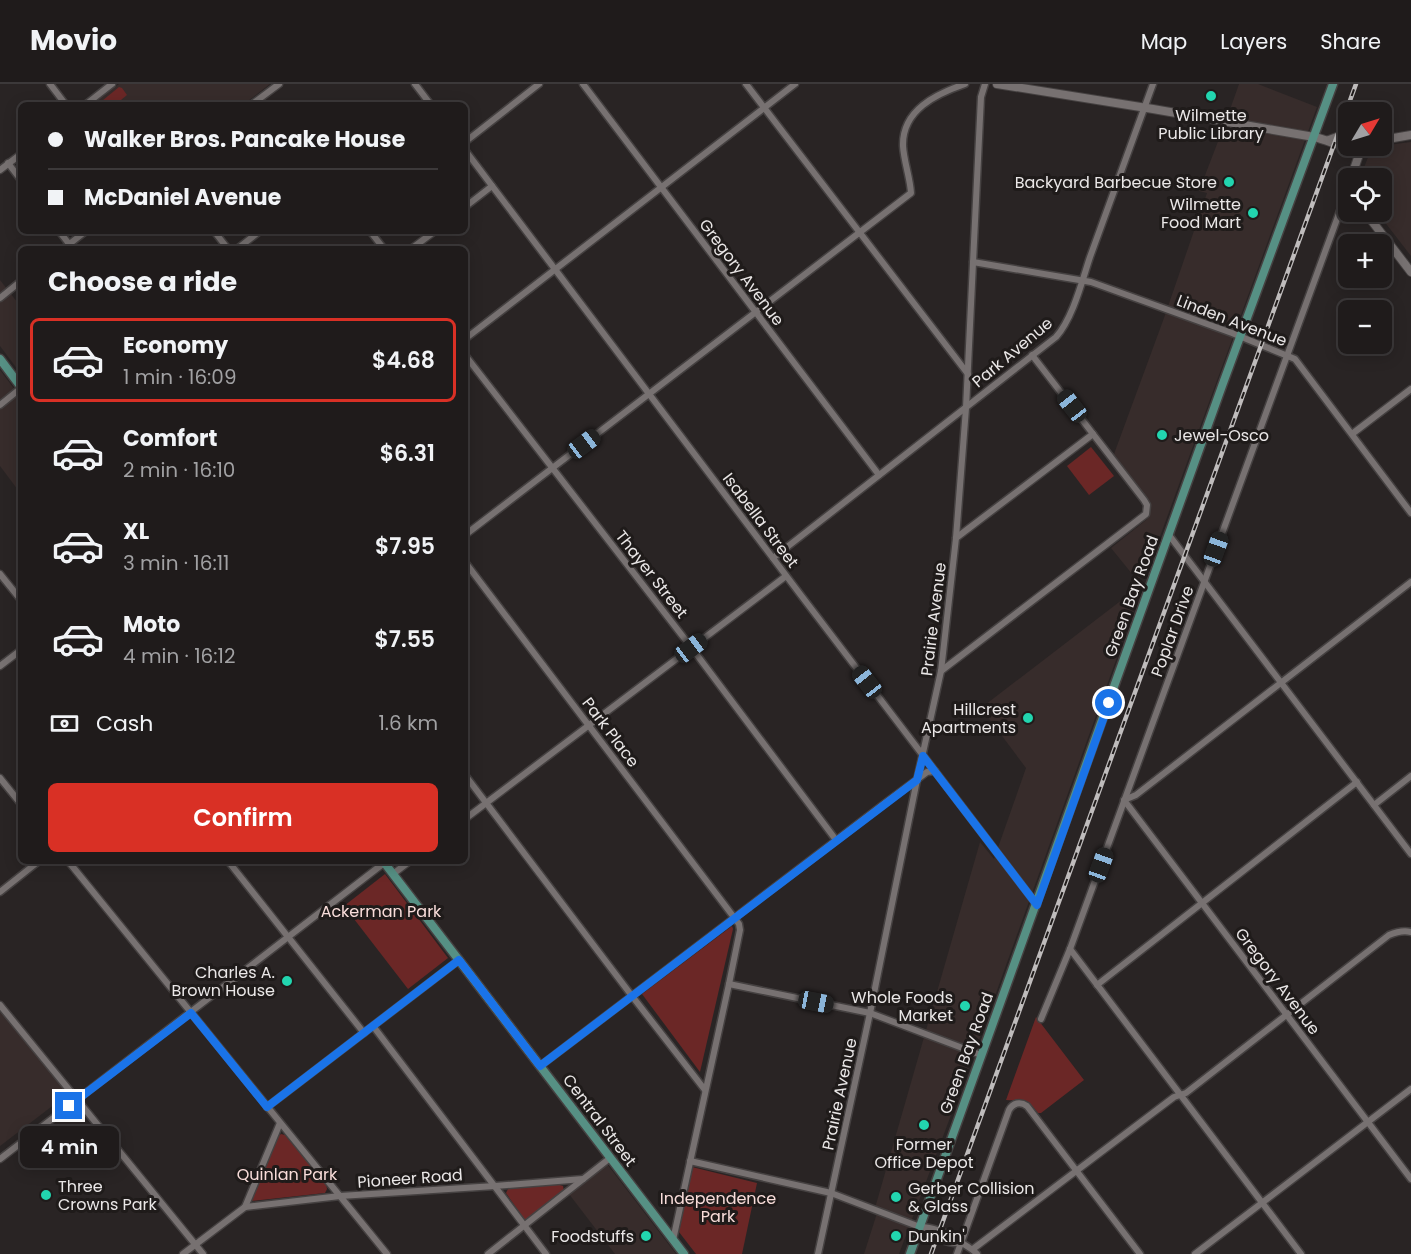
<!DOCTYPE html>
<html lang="en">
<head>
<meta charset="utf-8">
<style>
	:root { --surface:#1f1b1b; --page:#2c2828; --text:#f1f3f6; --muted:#a1a1a3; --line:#3c393a; --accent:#d93025 }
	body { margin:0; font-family:Poppins,sans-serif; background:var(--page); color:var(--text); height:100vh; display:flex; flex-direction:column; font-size:22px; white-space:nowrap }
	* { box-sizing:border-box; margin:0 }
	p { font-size:20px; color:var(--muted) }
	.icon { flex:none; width:33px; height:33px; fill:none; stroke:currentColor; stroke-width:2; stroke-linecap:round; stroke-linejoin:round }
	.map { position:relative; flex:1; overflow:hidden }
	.details { position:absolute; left:18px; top:162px; width:450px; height:618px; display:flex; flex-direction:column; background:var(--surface); border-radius:9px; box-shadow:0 3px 15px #0003,0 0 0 2px var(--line) }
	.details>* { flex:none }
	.top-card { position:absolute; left:18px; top:18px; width:450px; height:132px; border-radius:9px; box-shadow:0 3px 15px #0003,0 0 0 2px var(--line); display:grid; align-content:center; height:132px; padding:0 30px; background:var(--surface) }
	.needle { width:39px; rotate:52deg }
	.buttons { position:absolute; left:1338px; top:18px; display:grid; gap:12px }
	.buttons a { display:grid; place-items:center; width:54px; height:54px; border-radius:9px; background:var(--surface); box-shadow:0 3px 15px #0003,0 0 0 2px var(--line); font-size:30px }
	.end { position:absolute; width:27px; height:27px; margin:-14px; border:8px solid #1a73e8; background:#fff; box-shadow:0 0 0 3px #fff }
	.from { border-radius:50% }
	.bubble { position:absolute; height:42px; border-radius:9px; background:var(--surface); box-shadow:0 3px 15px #0003,0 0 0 2px var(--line); font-size:20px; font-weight:600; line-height:42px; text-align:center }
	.car { position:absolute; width:18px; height:36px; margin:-18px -9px; border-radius:8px; box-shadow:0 0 4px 2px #0007; background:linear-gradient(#222 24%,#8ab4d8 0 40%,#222 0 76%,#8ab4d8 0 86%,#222 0) }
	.top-card b { display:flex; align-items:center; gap:21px; height:57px; font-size:22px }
	.top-card b+b { border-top:2px solid var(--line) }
	.top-card i { width:15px; height:15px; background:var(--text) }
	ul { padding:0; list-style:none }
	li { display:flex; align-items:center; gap:18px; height:84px; margin:0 12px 9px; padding:0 18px; border:3px solid transparent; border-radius:9px }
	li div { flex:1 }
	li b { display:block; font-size:22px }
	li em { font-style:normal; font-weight:600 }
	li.on { border-color:var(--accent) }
	li>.icon { width:54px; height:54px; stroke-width:1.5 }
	h2 { padding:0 30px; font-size:27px; line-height:72px }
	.pay { display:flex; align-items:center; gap:15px; height:66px; padding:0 30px; font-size:22px }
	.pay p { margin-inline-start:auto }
	.primary-button { display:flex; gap:12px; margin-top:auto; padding:12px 30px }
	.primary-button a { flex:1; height:69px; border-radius:9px; background:var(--accent); color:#fff; font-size:24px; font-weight:600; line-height:69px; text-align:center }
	header { display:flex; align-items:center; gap:36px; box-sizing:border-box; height:84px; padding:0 30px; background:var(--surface); border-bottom:2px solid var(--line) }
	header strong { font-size:28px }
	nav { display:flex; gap:33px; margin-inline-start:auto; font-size:21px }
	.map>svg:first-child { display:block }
	.built { fill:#372c2b }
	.green { fill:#6b2726 }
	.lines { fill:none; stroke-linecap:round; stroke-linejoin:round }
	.minor-casing { stroke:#454141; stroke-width:9 }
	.tertiary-casing { stroke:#454141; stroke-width:10 }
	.secondary-casing { stroke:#454141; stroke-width:11 }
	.minor { stroke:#777171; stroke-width:6 }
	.tertiary { stroke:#777171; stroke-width:8 }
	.secondary { stroke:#569084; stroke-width:8 }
	.rail-casing { stroke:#bfbcbc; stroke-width:4.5 }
	.rail { stroke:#1f1b1a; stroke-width:2; stroke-dasharray:7; stroke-linecap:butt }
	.route { stroke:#1a73e8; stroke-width:8 }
	.poi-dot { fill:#22d5af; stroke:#1f1b1a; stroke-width:2 }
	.labels { text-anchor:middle; stroke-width:6; stroke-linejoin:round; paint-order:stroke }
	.poi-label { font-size:16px; fill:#eae7e7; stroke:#1f1b1a; text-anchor:end }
	.street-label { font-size:16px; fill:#eae7e7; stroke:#1f1b1a }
	.park-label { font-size:16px; fill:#f9ddda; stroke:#1f1b1a }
</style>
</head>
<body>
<header>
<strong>Movio</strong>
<nav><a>Map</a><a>Layers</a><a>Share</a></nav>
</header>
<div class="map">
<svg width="1411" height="1170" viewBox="0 0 1411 1170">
	<rect width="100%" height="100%" fill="#292424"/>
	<g class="built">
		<path d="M119,0H270L243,21H92Z"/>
		<path d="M1239,0H1258L1317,23L1147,488L1137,496L1111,464L1146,436L1149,432L1151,423L1149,418L1114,370L1164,234L1207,109L1199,107L1227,34Z"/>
		<path d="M1411,58V172L1377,128H1382V94H1360L1372,63Z"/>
		<path d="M0,196L21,223V290L0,262Z"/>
		<path d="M0,286L21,314V410L0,382Z"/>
		<path d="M1140,502L1142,504L978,959L899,1170H864L878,1126L875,1124L980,758L994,775L1026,684L981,624Z"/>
		<path d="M0,927L68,1010L0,1062Z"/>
		<path d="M607,1080L676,1170H615L569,1110Z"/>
	</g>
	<g class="green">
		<path d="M119,3L122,4L127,11L115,21H97Z"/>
		<path d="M1091,363L1114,392L1089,411L1067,382Z"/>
		<path d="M385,790L448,874L408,905L344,822Z"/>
		<path d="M732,842L733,845L700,988L642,910Z"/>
		<path d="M1036,933L1084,996L1041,1029H1038C1023,1010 1026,1018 1006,1016Z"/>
		<path d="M281,1050L285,1051L326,1100L327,1105L325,1109L251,1117L277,1053Z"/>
		<path d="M692,1083L757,1099L742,1170H696L679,1148Z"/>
		<path d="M557,1100L563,1102L564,1107L563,1108L527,1136L524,1135L506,1109L508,1105L511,1104Z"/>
	</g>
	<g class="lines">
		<g class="minor-casing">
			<g id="minor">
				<path d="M50,0L66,21"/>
				<path d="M415,0L431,21"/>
				<path d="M583,0L879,391"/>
				<path d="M746,0L968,290"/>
				<path d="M85,21L112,0"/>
				<path d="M251,21L279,0"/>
				<path d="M465,58L539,0"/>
				<path d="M465,66L800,510L1037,821"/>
				<path d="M8,79L21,96"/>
				<path d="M0,86L21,70"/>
				<path d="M465,123L492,102"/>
				<path d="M59,147L73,165"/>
				<path d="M214,147L228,165"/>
				<path d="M370,147L384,165"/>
				<path d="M63,165L86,147"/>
				<path d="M237,165L260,147"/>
				<path d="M411,165L435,147"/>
				<path d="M973,178L1091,198L1232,249L1295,275L1411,429"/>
				<path d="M0,214L21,197"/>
				<path d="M465,255L795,0"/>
				<path d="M465,271L691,563L836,756"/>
				<path d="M0,321L21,304"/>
				<path d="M1352,350L1411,305"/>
				<path d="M465,451L911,109C910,93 904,78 903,62C902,26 936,10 965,0"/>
				<path d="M1169,451L1411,770"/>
				<path d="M956,454L1093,350"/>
				<path d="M773,474L1056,253C1073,234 1082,197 1090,173C1111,115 1132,58 1153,0"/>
				<path d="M465,478L739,840L740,846L729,900L673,1156"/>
				<path d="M0,490L21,516"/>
				<path d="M1411,498L1136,711L1124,716L1411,1095"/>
				<path d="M0,582L21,566"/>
				<path d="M941,587L1146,430L1147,421L1144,416L1032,271"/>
				<path d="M465,691L632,912L705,1006"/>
				<path d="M0,694L21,720"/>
				<path d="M1374,721L1411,692"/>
				<path d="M465,735L786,492"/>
				<path d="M68,777L387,1170"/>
				<path d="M228,777L364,949"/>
				<path d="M393,790L410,777"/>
				<path d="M0,808L39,777"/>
				<path d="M1070,865L1301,1170"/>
				<path d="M729,900L870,929L981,971"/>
				<path d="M1097,901L1357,698"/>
				<path d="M0,921L203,1170"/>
				<path d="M1041,935L1070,865L1348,105"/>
				<path d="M373,942L546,1170"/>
				<path d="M540,982L884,720L927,688L935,687"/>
				<path d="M267,1023L459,876"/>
				<path d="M0,1075L384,779"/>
				<path d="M690,1077L831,1109L920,1143C930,1152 947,1160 961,1159"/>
				<path d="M245,1123L280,1039"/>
				<path d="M920,1143C935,1143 949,1150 961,1158C967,1163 972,1164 977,1170"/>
				<path d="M973,1165L1174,1013L1186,1009L1389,851C1396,848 1404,846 1411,848"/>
				<path d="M183,1170L245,1123L340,1112L495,1102L583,1095"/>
				<path d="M488,1170L610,1074"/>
				<path d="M818,1170L870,929L917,696L941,587L956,454L966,324L981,13L985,0"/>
				<path d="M957,1170L1009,1026C1013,1019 1020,1017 1027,1022L1140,1170"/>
				<path d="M1195,1170L1411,1005"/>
			</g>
		</g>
		<g class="tertiary-casing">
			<g id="tertiary">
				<path d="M997,0L1153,25L1314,53C1333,57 1341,66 1361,62"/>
				<path d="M1329,56L1337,53H1348"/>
				<path d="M1382,56L1411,51"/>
				<path d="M1351,94L1362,62"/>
				<path d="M1348,102V106"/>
				<path d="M1365,128L1411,188"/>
			</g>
		</g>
		<g class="secondary-casing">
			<g id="secondary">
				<path d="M0,275L21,303"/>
				<path d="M383,777L684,1170"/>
				<path d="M910,1170L1222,302L1333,0"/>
			</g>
		</g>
		<use href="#minor" class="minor"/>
		<use href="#tertiary" class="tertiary"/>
		<use href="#secondary" class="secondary"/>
		<g class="rail-casing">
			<path id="rail" d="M931,1170L1356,0"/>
		</g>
		<use href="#rail" class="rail"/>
	</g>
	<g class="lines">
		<path class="route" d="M69,1022L191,929L267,1023L459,876L540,982L917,696L923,672L1037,821L1109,619"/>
	</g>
	<g class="poi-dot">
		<circle cx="1211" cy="12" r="6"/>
		<circle cx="1229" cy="98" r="6"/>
		<circle cx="1253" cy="129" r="6"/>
		<circle cx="1162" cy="351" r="6"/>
		<circle cx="1028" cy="634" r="6"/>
		<circle cx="287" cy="897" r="6"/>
		<circle cx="965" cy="922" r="6"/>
		<circle cx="924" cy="1041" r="6"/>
		<circle cx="46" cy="1111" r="6"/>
		<circle cx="896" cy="1113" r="6"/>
		<circle cx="646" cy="1152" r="6"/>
		<circle cx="896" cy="1152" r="6"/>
	</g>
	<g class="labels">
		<g class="poi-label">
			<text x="1211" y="37" text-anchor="middle">Wilmette<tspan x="1211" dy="18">Public Library</tspan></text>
			<text x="1217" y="104">Backyard Barbecue Store</text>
			<text x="1241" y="126">Wilmette<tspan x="1241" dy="18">Food Mart</tspan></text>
			<text x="1174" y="357" text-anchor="start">Jewel-Osco</text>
			<text x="1016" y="631">Hillcrest<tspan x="1016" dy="18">Apartments</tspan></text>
			<text x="275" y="894">Charles A.<tspan x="275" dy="18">Brown House</tspan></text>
			<text x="953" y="919">Whole Foods<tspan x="953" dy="18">Market</tspan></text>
			<text x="924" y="1066" text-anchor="middle">Former<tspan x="924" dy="18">Office Depot</tspan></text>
			<text x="58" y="1108" text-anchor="start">Three<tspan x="58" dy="18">Crowns Park</tspan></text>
			<text x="908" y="1110" text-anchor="start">Gerber Collision<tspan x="908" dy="18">&amp; Glass</tspan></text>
			<text x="634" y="1158">Foodstuffs</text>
			<text x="908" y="1158" text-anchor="start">Dunkin'</text>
		</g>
		<g class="street-label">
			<text transform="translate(742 188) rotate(53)" y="6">Gregory Avenue</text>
			<text transform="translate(1232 236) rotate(21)" y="6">Linden Avenue</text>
			<text transform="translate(1012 268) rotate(-40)" y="6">Park Avenue</text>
			<text transform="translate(761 436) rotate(53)" y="6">Isabella Street</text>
			<text transform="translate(652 490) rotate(52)" y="6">Thayer Street</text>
			<text transform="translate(1131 512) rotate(-70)" y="6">Green Bay Road</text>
			<text transform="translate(933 535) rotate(-83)" y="6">Prairie Avenue</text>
			<text transform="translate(1172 547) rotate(-70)" y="6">Poplar Drive</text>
			<text transform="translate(611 648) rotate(53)" y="6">Park Place</text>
			<text transform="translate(1278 897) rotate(53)" y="6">Gregory Avenue</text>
			<text transform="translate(966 969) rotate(-70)" y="6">Green Bay Road</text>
			<text transform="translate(839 1010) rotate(-78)" y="6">Prairie Avenue</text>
			<text transform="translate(600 1036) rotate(53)" y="6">Central Street</text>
			<text transform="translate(410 1094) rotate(-4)" y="6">Pioneer Road</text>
		</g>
		<g class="park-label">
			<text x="381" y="833">Ackerman Park</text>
			<text x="287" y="1096">Quinlan Park</text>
			<text x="718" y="1120">Independence<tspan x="718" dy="18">Park</tspan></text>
		</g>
	</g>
</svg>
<div class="buttons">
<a><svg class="needle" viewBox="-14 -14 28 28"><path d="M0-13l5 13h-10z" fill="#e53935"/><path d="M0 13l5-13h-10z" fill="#a1a1a3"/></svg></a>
<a><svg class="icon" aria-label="locate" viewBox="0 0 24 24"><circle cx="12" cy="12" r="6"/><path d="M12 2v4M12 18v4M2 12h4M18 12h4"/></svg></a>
<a>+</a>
<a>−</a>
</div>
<i class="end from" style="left:1109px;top:619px"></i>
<i class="end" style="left:69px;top:1022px"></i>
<div class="bubble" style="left:20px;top:1042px;width:99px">4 min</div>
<i class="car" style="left:1072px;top:322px;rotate:322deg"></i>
<i class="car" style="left:584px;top:360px;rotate:53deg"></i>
<i class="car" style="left:1216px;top:465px;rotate:20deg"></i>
<i class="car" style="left:691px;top:564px;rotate:53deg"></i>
<i class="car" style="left:867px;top:598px;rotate:322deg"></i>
<i class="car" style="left:1101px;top:781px;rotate:20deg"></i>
<i class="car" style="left:816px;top:918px;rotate:101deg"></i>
<div class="top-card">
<b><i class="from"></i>Walker Bros. Pancake House</b>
<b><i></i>McDaniel Avenue</b>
</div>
<section class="details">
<h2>Choose a ride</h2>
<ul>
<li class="on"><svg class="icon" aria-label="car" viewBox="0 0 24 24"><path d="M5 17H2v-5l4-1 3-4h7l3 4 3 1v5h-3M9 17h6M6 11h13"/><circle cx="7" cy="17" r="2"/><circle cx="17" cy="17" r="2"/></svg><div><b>Economy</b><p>1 min · 16:09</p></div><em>$4.68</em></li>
<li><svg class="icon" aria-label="car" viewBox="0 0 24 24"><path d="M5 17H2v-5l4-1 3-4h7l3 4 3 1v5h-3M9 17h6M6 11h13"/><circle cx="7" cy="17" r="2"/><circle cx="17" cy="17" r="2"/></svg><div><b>Comfort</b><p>2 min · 16:10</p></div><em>$6.31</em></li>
<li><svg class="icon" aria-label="car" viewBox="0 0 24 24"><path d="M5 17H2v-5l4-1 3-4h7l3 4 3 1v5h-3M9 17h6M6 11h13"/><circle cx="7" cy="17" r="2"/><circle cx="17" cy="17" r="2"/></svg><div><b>XL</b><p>3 min · 16:11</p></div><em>$7.95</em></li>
<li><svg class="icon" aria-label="car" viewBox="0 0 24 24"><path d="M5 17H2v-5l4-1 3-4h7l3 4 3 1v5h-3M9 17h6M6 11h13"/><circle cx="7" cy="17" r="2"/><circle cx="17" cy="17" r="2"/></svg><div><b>Moto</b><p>4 min · 16:12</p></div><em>$7.55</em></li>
</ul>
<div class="pay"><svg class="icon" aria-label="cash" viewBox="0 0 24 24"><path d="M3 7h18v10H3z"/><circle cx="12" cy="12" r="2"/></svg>Cash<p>1.6 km</p></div>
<div class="primary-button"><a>Confirm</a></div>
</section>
</div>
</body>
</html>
